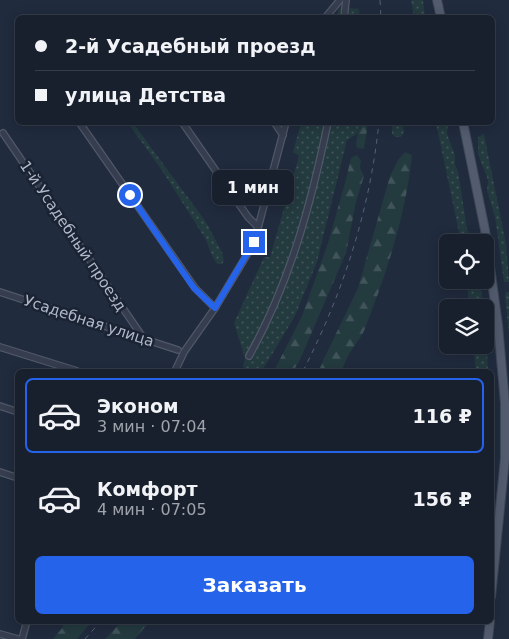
<!DOCTYPE html>
<html lang="ru">
<head>
<meta charset="utf-8">
<style>
	:root { --surface:#18202e; --page:#252d3a; --text:#f1f3f6; --muted:#9fa3aa; --line:#363e4a; --accent:#2563eb }
	body { margin:0; font-family:"DejaVu Sans",sans-serif; background:var(--page); color:var(--text); height:100vh; display:flex; flex-direction:column; font-size:19px; white-space:nowrap }
	* { box-sizing:border-box; margin:0 }
	p { font-size:16px; color:var(--muted) }
	.icon { flex:none; width:28px; height:28px; fill:none; stroke:currentColor; stroke-width:2; stroke-linecap:round; stroke-linejoin:round }
	.map { position:relative; flex:1; overflow:hidden }
	.details { position:absolute; left:15px; top:369px; width:479px; height:255px; display:flex; flex-direction:column; background:var(--surface); border-radius:8px; box-shadow:0 2px 12px #0003,0 0 0 1px var(--line) }
	.details>* { flex:none }
	.hud { position:absolute; left:15px; top:15px; width:480px; height:110px; border-radius:8px; box-shadow:0 2px 12px #0003,0 0 0 1px var(--line); display:grid; align-content:center; height:110px; padding:0 20px; background:var(--surface) }
	.buttons { position:absolute; left:439px; top:234px; display:grid; gap:10px }
	.buttons a { display:grid; place-items:center; width:55px; height:55px; border-radius:8px; background:var(--surface); box-shadow:0 2px 12px #0003,0 0 0 1px var(--line); font-size:25px }
	.end { position:absolute; width:22px; height:22px; margin:-11px; border:6px solid #2563eb; background:#fff; box-shadow:0 0 0 2px #fff }
	.from { border-radius:50% }
	.bubble { position:absolute; height:35px; border-radius:8px; background:var(--surface); box-shadow:0 2px 12px #0003,0 0 0 1px var(--line); font-size:16px; font-weight:600; line-height:35px; text-align:center }
	.hud b { display:flex; align-items:center; gap:18px; height:48px; font-size:19px }
	.hud b+b { border-top:1px solid var(--line) }
	.hud i { width:12px; height:12px; background:var(--text) }
	ul { padding:9px 0 0; list-style:none }
	li { display:flex; align-items:center; gap:15px; height:75px; margin:0 10px 8px; padding:0 10px; border:2px solid transparent; border-radius:8px }
	li div { flex:1 }
	li b { display:block; font-size:19px }
	li em { font-style:normal; font-weight:600 }
	li.on { border-color:var(--accent) }
	li>.icon { width:45px; height:45px; stroke-width:1.5 }
	.primary-button { display:flex; gap:10px; margin-top:auto; padding:10px 20px }
	.primary-button a { flex:1; height:58px; border-radius:8px; background:var(--accent); color:#fff; font-size:20px; font-weight:600; line-height:58px; text-align:center }
	.map>svg:first-child { display:block }
	.grass { fill:url(#grass-dots) }
	.forest { fill:url(#forest-firs) }
	.lines { fill:none; stroke-linecap:round; stroke-linejoin:round }
	.minor-casing { stroke:#505868; stroke-width:8 }
	.major-casing { stroke:#3e4756; stroke-width:10 }
	.minor { stroke:#353d4e; stroke-width:5.5 }
	.major { stroke:#525c6e; stroke-width:8 }
	.rail { stroke:#566175; stroke-width:1; stroke-dasharray:5 5; stroke-linecap:butt }
	.route { stroke:#2563eb; stroke-width:6 }
	.labels { text-anchor:middle; stroke-width:5; stroke-linejoin:round; paint-order:stroke }
	.street-label { font-size:15px; fill:#b0b8c9; stroke:#1a2332 }
</style>
</head>
<body>
<div class="map">
<svg width="509" height="639" viewBox="0 0 509 639">
	<defs>
		<pattern id="grass-dots" width="8" height="8" patternUnits="userSpaceOnUse" patternTransform="scale(1.25)"><rect width="8" height="8" fill="#233a3f"/><path d="M2 2h.1M6 6h.1" fill="none" stroke="#405459" stroke-width="1.8" stroke-linecap="round"/></pattern>
		<pattern id="forest-firs" width="22" height="20" patternUnits="userSpaceOnUse" patternTransform="scale(1.25)"><rect width="22" height="20" fill="#233a3f"/><path d="M5 1l3.5 6h-7zM16 11l3.5 6h-7z" fill="#405459"/></pattern>
	</defs>
	<rect width="100%" height="100%" fill="#202b3e"/>
	<g class="grass">
		<path d="M411,0H423L425,17H414Z"/>
		<path d="M339,7L359,9L360,17L336,18Z"/>
		<path d="M128,123H133L206,222L222,252L224,261L222,264H217L212,256L206,240L163,172Z"/>
		<path d="M301,123H359L357,134L347,140L317,262L295,316L262,371H249L243,367L245,358L234,323L264,257H270L299,156L293,152Z"/>
		<path d="M392,123H403L404,132L401,137H395L392,134Z"/>
		<path d="M436,123H448L447,134L455,155V165L458,171L467,229L472,239L479,238V242H461Z"/>
		<path d="M484,134L506,244L509,282H504L495,217L487,191L488,180L478,154V137Z"/>
		<path d="M466,280H477V284L481,289L484,307H470Z"/>
		<path d="M506,292H509V334L505,295Z"/>
		<path d="M485,314L488,371H476L473,345H485Z"/>
	</g>
	<g class="forest">
		<path d="M359,123H368L364,149L357,148L356,144Z"/>
		<path d="M405,152L412,155C406,215 386,275 364,331C360,339 354,346 349,354C346,359 344,365 342,371H318L358,288L390,176L398,160Z"/>
		<path d="M357,155L361,161L360,168L364,176L356,202L346,253L299,362L293,371H274L302,316L328,243L346,179L351,158Z"/>
		<path d="M61,621H92L77,639H53L63,627Z"/>
		<path d="M122,621H150L135,639H105Z"/>
	</g>
	<g class="lines">
		<g class="minor-casing">
			<g id="minor">
				<path d="M325,18L340,0"/>
				<path d="M344,18L346,0"/>
				<path d="M79,122L195,288L215,308"/>
				<path d="M182,122L248,217L258,227"/>
				<path d="M274,122L283,135"/>
				<path d="M3,133L144,339"/>
				<path d="M0,292L178,350"/>
				<path d="M0,347L77,371"/>
				<path d="M249,356C290,283 311,204 328,122"/>
				<path d="M175,371L184,352L215,308L254,243L286,122"/>
				<path d="M0,406L18,412"/>
				<path d="M0,472L18,478"/>
				<path d="M0,634L18,639"/>
				<path d="M22,639L27,621"/>
			</g>
		</g>
		<g class="major-casing">
			<g id="major">
				<path d="M437,0L441,18"/>
				<path d="M463,122L485,230L498,325L505,403V458L491,597"/>
				<path d="M488,639L490,621"/>
			</g>
		</g>
		<use href="#minor" class="minor"/>
		<use href="#major" class="major"/>
		<g class="rail">
			<path d="M380,0L381,18"/>
			<path d="M303,371C343,293 370,210 379,122"/>
			<path d="M85,639L101,621"/>
		</g>
	</g>
	<g class="lines">
		<path class="route" d="M130,195L194,288L215,308L254,242"/>
	</g>
	<g class="labels">
		<g class="street-label">
			<text transform="translate(73 236) rotate(56)" y="5">1-й Усадебный проезд</text>
			<text transform="translate(89 321) rotate(18)" y="5">Усадебная улица</text>
		</g>
	</g>
</svg>
<div class="buttons">
<a><svg class="icon" aria-label="locate" viewBox="0 0 24 24"><circle cx="12" cy="12" r="6"/><path d="M12 2v4M12 18v4M2 12h4M18 12h4"/></svg></a>
<a><svg class="icon" aria-label="layers" viewBox="0 0 24 24"><path d="M12 4l9 5-9 5-9-5zM3 14l9 5 9-5"/></svg></a>
</div>
<i class="end from" style="left:130px;top:195px"></i>
<i class="end" style="left:254px;top:242px"></i>
<div class="bubble" style="left:212px;top:170px;width:82px">1 мин</div>
<div class="hud">
<b><i class="from"></i>2-й Усадебный проезд</b>
<b><i></i>улица Детства</b>
</div>
<section class="details">
<ul>
<li class="on"><svg class="icon" aria-label="car" viewBox="0 0 24 24"><path d="M5 17H2v-5l4-1 3-4h7l3 4 3 1v5h-3M9 17h6M6 11h13"/><circle cx="7" cy="17" r="2"/><circle cx="17" cy="17" r="2"/></svg><div><b>Эконом</b><p>3 мин · 07:04</p></div><em>116 ₽</em></li>
<li><svg class="icon" aria-label="car" viewBox="0 0 24 24"><path d="M5 17H2v-5l4-1 3-4h7l3 4 3 1v5h-3M9 17h6M6 11h13"/><circle cx="7" cy="17" r="2"/><circle cx="17" cy="17" r="2"/></svg><div><b>Комфорт</b><p>4 мин · 07:05</p></div><em>156 ₽</em></li>
</ul>
<div class="primary-button"><a>Заказать</a></div>
</section>
</div>
</body>
</html>
